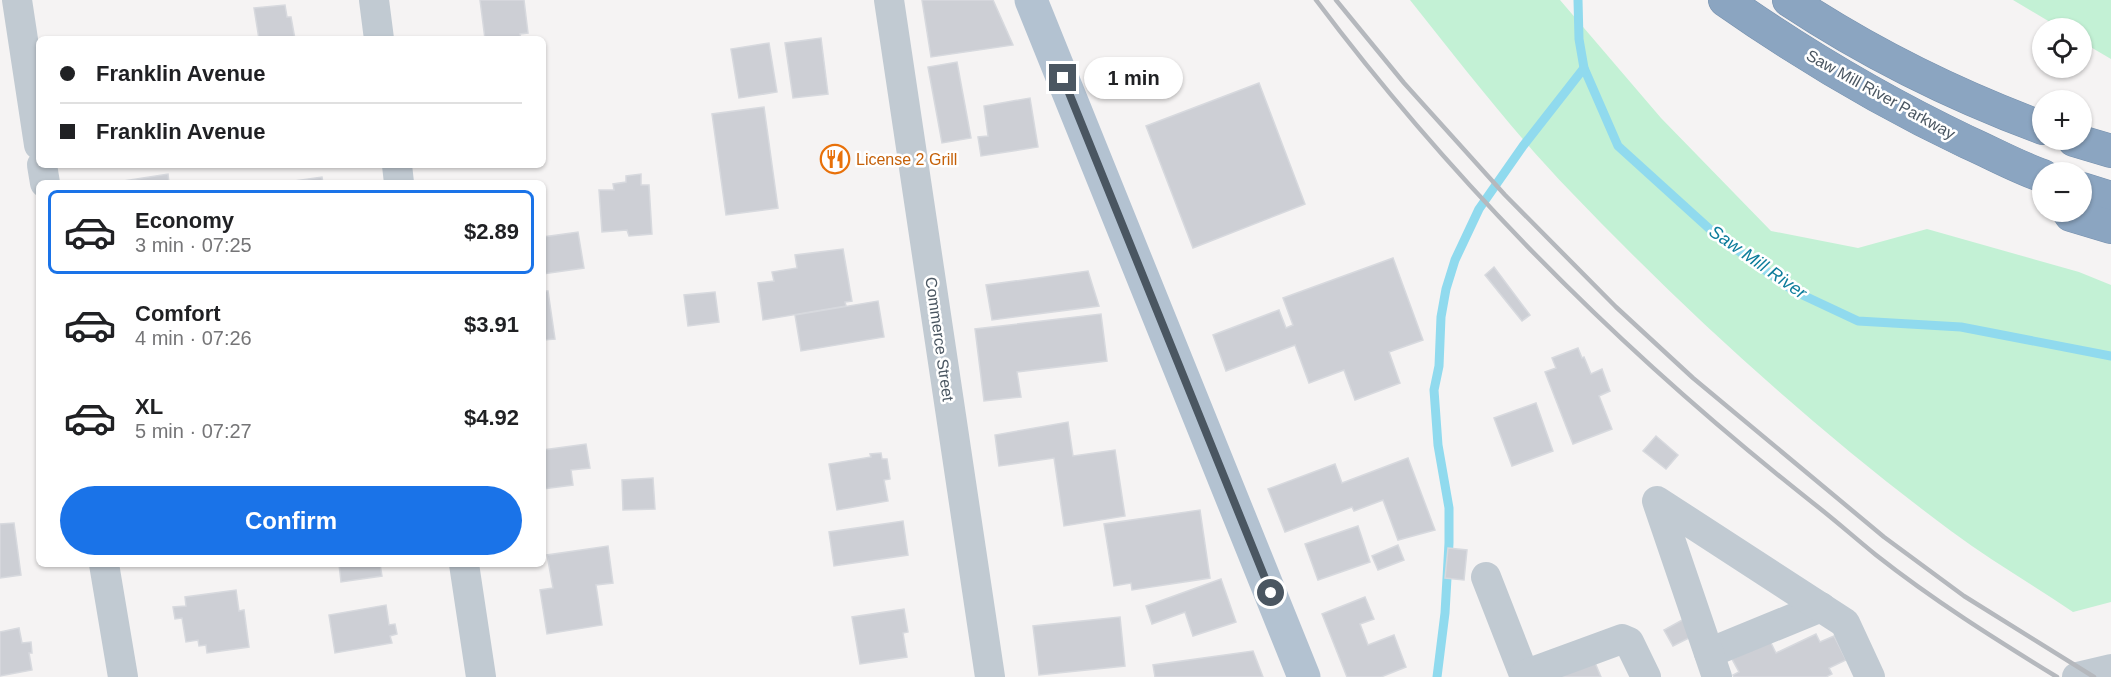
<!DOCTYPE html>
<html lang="en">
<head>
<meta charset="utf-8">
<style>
	:root { --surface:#fff; --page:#f6f6f6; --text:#202124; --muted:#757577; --line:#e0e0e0; --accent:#1a73e8 }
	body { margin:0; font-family:Helvetica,sans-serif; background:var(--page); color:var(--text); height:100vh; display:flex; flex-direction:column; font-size:22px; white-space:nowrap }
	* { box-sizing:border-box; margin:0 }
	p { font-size:20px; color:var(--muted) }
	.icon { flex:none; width:33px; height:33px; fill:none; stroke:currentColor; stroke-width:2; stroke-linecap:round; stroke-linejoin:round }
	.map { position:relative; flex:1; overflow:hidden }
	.drawer { position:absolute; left:36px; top:180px; width:510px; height:387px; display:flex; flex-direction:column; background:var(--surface); border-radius:9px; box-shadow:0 2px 4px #0004 }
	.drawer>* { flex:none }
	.guide { position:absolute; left:36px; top:36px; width:510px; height:132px; border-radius:9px; box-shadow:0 2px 4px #0004; display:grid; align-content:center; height:132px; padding:0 24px; background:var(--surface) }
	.tools { position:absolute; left:2032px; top:18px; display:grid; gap:12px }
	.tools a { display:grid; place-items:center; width:60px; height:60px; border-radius:50%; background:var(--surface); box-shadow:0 2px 4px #0004; font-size:30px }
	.end { position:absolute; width:27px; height:27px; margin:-14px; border:8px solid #4a5661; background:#fff; box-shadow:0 0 0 3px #fff }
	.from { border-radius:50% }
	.bubble { position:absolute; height:42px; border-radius:21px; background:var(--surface); box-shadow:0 2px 4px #0004; font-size:20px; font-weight:600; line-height:42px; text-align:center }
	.guide b { display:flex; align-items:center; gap:21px; height:57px; font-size:22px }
	.guide b+b { border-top:2px solid var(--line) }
	.guide i { width:15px; height:15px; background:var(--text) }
	ul { padding:10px 0 0; list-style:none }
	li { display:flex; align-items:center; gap:18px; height:84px; margin:0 12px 9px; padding:0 12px; border:3px solid transparent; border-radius:9px }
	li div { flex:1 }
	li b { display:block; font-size:22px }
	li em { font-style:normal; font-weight:600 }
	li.current { border-color:var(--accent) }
	li>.icon { width:54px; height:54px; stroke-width:1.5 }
	.button { display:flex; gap:12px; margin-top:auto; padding:12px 24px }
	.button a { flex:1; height:69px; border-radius:36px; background:var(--accent); color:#fff; font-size:24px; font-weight:600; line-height:69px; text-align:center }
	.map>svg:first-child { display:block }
	.green { fill:#c3f1d5 }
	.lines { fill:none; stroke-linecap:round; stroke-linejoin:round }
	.stream { stroke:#90daee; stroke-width:9 }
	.building { fill:#cdcfd5; stroke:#d7d9de; stroke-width:1.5 }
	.highway-casing { stroke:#7690ad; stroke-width:34 }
	.minor { stroke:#c1cad2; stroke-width:30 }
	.major { stroke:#b3c2d1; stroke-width:33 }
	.highway { stroke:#8ba5c1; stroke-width:33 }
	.rail { stroke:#b5b8bd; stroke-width:4.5 }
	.route { stroke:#4a5661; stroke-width:8 }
	.labels { text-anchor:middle; stroke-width:5; stroke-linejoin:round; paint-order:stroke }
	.street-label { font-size:16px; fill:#4a5661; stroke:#fff }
	.food-label { font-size:16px; fill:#c56008; stroke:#fff; text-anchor:start }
	.water-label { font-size:18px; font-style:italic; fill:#0c7c9b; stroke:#fff }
</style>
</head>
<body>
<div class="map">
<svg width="2111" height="677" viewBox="0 0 2111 677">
	<rect width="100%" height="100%" fill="#f5f3f3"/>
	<g class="green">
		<path d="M1410,0H1560L1661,118L1771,231L1858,248L1927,229L2079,272L2111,285V602L2073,612C2033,585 1990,560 1951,531C1815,430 1688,314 1571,192C1513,132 1462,65 1410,0Z"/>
		<path d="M2013,0H2111V59L2082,42V28H2060Z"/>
	</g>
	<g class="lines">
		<g class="stream">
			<path d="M1578,0L1579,39L1584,68L1618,146L1714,233L1794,291L1858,321L1961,327L2111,356"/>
			<path d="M1437,677L1445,613L1449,543V508L1438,445L1434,390L1439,366L1441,317L1446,289L1455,260L1479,209L1523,146L1584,68"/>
		</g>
	</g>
	<g class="building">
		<path d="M480,0H524L528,33L520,34L521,39H485Z"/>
		<path d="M922,0H993L1013,45L931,57Z"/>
		<path d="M285,5L287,17H291L295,39H259L254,8Z"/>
		<path d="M821,38L828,94L793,98L785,43Z"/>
		<path d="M769,43L777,92L739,98L731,49Z"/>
		<path d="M957,62L971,138L942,143L928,67Z"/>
		<path d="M1259,83L1305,204L1193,248L1146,126Z"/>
		<path d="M1030,98L1038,147L981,156L978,137L988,136L984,106Z"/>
		<path d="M764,107L778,208L726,215L712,114Z"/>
		<path d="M168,174L169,183H124V181Z"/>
		<path d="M641,174V185H649L652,234L629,236L627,230L602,232L599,190H614L613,184L626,182V176Z"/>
		<path d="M322,177L323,183H280Z"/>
		<path d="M578,232L584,268L543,274V237Z"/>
		<path d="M843,249L852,301L845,302L846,306L763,320L758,283L774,281L772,272L797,268L795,255Z"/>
		<path d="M1393,258L1423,340L1389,352L1400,383L1355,400L1344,370L1309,383L1295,345L1226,371L1213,335L1279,310L1286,328L1293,325L1283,298Z"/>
		<path d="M1494,267L1530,315L1522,321L1485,275Z"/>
		<path d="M1088,271L1099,306L992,320L986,285Z"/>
		<path d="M543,291H548L555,339L543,340Z"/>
		<path d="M715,292L719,322L688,326L684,295Z"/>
		<path d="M878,301L884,337L801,351L795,315Z"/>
		<path d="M1101,314L1107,361L1017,372L1021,397L984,401L975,329Z"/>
		<path d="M1578,348L1582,358L1584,357L1591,374L1602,369L1610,391L1599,396L1612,429L1573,444L1545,372L1556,368L1552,358Z"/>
		<path d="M1536,403L1553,451L1512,466L1494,418Z"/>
		<path d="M1068,422L1073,456L1115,450L1125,516L1064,526L1054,458L999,466L995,435Z"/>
		<path d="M1656,436L1678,455L1666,469L1643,451Z"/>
		<path d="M586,444L590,468L571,470L573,485L543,489V450Z"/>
		<path d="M881,453L882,459H887L890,479L884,480L888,501L837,510L829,464L871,457L870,454Z"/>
		<path d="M1408,458L1435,530L1398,540L1383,500L1354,511L1352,507L1285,532L1268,489L1335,464L1342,483Z"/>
		<path d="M653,478L655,509L623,510L622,480Z"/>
		<path d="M1200,510L1210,578L1132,590L1131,583L1114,586L1104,524Z"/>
		<path d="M903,521L908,555L834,566L829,532Z"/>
		<path d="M14,523L21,575L0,578V524Z"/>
		<path d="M1358,526L1370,562L1318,580L1305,544Z"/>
		<path d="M1398,545L1404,560L1378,570L1372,556Z"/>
		<path d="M608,546L613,583L596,585L602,625L547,634L540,590L553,588L547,555Z"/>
		<path d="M1448,548L1467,550L1464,580L1445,578Z"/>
		<path d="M339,564H380L382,576L341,582Z"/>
		<path d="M1221,579L1236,622L1193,636L1185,612L1152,624L1146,606Z"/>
		<path d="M236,590L239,611L244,610L249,647L207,653L206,645L199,646L198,640L186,642L182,618L175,619L173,607L186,606L185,597Z"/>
		<path d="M1365,597L1374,619L1360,624L1368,645L1394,635L1406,667L1381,677H1347L1322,614Z"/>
		<path d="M386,605L389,625L395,624L397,634L390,636L392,643L335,653L329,615Z"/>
		<path d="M904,609L908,632L903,633L907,657L860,664L852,617Z"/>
		<path d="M1120,617L1125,666L1039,675L1033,626Z"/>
		<path d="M1684,619L1693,636L1673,646L1664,630Z"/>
		<path d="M19,628L22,643L31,642L32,653H29L32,670L0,676V632Z"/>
		<path d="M1816,634L1820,642L1834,636L1846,660L1829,668L1832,674L1826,677H1734L1733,675L1739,672L1732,659L1770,641L1776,653Z"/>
		<path d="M1253,651L1263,677H1155L1153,665Z"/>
		<path d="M1593,658L1601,677H1561Z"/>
	</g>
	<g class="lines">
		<g class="highway-casing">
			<g id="highway">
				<path d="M1725,0C1802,54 1883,102 1967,142C1992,153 2017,167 2043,176"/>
				<path d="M1789,0C1869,53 1954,95 2043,128"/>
				<path d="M2074,140L2111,151"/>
				<path d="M2082,189L2111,198"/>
				<path d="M2069,212L2071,215L2111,227"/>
			</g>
		</g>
		<g class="minor">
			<path d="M17,0L39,145"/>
			<path d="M374,0L379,39"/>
			<path d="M889,0L990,677"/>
			<path d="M42,165L45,183"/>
			<path d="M397,165L399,183"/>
			<path d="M104,564L123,677"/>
			<path d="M464,564L481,677"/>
			<path d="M1486,577L1525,677"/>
			<path d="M1709,653L1821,607"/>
			<path d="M1524,675L1622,639L1629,642L1646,677"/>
			<path d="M1717,677L1657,501L1845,623L1870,677"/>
			<path d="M2077,677L2111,669"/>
		</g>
		<path class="major" d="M1031,0L1304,677"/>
		<use href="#highway" class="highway"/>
		<g class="rail">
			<path d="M1316,0C1458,189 1628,357 1813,503C1835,520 1855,538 1876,555C1933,600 1995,639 2057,677"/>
			<path d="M1336,0L1404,83L1505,195L1616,307L1693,378L1884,537L1964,596L2094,677"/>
		</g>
	</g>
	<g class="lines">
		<path class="route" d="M1063,78L1271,593"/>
	</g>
	<defs>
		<g id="restaurant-ring" transform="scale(1.5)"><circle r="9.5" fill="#fff" stroke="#e8710a" stroke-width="1.5"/><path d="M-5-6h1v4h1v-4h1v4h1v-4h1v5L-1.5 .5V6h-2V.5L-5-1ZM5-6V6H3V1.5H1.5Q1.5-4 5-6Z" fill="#e8710a"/></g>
	</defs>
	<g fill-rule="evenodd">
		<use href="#restaurant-ring" x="835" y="159"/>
	</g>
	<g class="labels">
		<g class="street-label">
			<text transform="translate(1881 94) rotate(29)" y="6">Saw Mill River Parkway</text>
			<text transform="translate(940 339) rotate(82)" y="6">Commerce Street</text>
		</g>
		<g class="food-label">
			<text x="856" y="165">License 2 Grill</text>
		</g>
		<g class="water-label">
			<text transform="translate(1758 262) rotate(35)" y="6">Saw Mill River</text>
		</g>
	</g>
</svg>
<div class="tools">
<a><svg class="icon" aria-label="locate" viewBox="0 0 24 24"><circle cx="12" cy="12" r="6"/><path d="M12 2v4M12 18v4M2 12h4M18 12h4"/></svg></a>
<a>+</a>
<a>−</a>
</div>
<i class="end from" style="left:1271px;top:593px"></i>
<i class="end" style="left:1063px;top:78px"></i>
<div class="bubble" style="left:1084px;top:57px;width:99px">1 min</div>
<div class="guide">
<b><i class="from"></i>Franklin Avenue</b>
<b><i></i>Franklin Avenue</b>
</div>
<section class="drawer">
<ul>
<li class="current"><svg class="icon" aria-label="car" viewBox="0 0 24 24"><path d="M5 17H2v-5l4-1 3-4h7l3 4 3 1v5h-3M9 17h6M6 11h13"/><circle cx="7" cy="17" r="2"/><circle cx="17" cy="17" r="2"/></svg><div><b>Economy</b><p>3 min · 07:25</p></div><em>$2.89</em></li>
<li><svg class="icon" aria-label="car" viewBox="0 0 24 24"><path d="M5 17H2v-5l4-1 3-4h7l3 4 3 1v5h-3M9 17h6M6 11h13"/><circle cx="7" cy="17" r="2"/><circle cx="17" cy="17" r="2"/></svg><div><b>Comfort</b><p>4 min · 07:26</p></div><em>$3.91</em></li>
<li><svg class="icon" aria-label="car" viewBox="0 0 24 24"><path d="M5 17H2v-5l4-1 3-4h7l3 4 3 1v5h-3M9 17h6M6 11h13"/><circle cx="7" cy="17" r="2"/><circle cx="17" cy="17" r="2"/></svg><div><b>XL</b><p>5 min · 07:27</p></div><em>$4.92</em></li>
</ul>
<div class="button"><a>Confirm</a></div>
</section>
</div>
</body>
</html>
